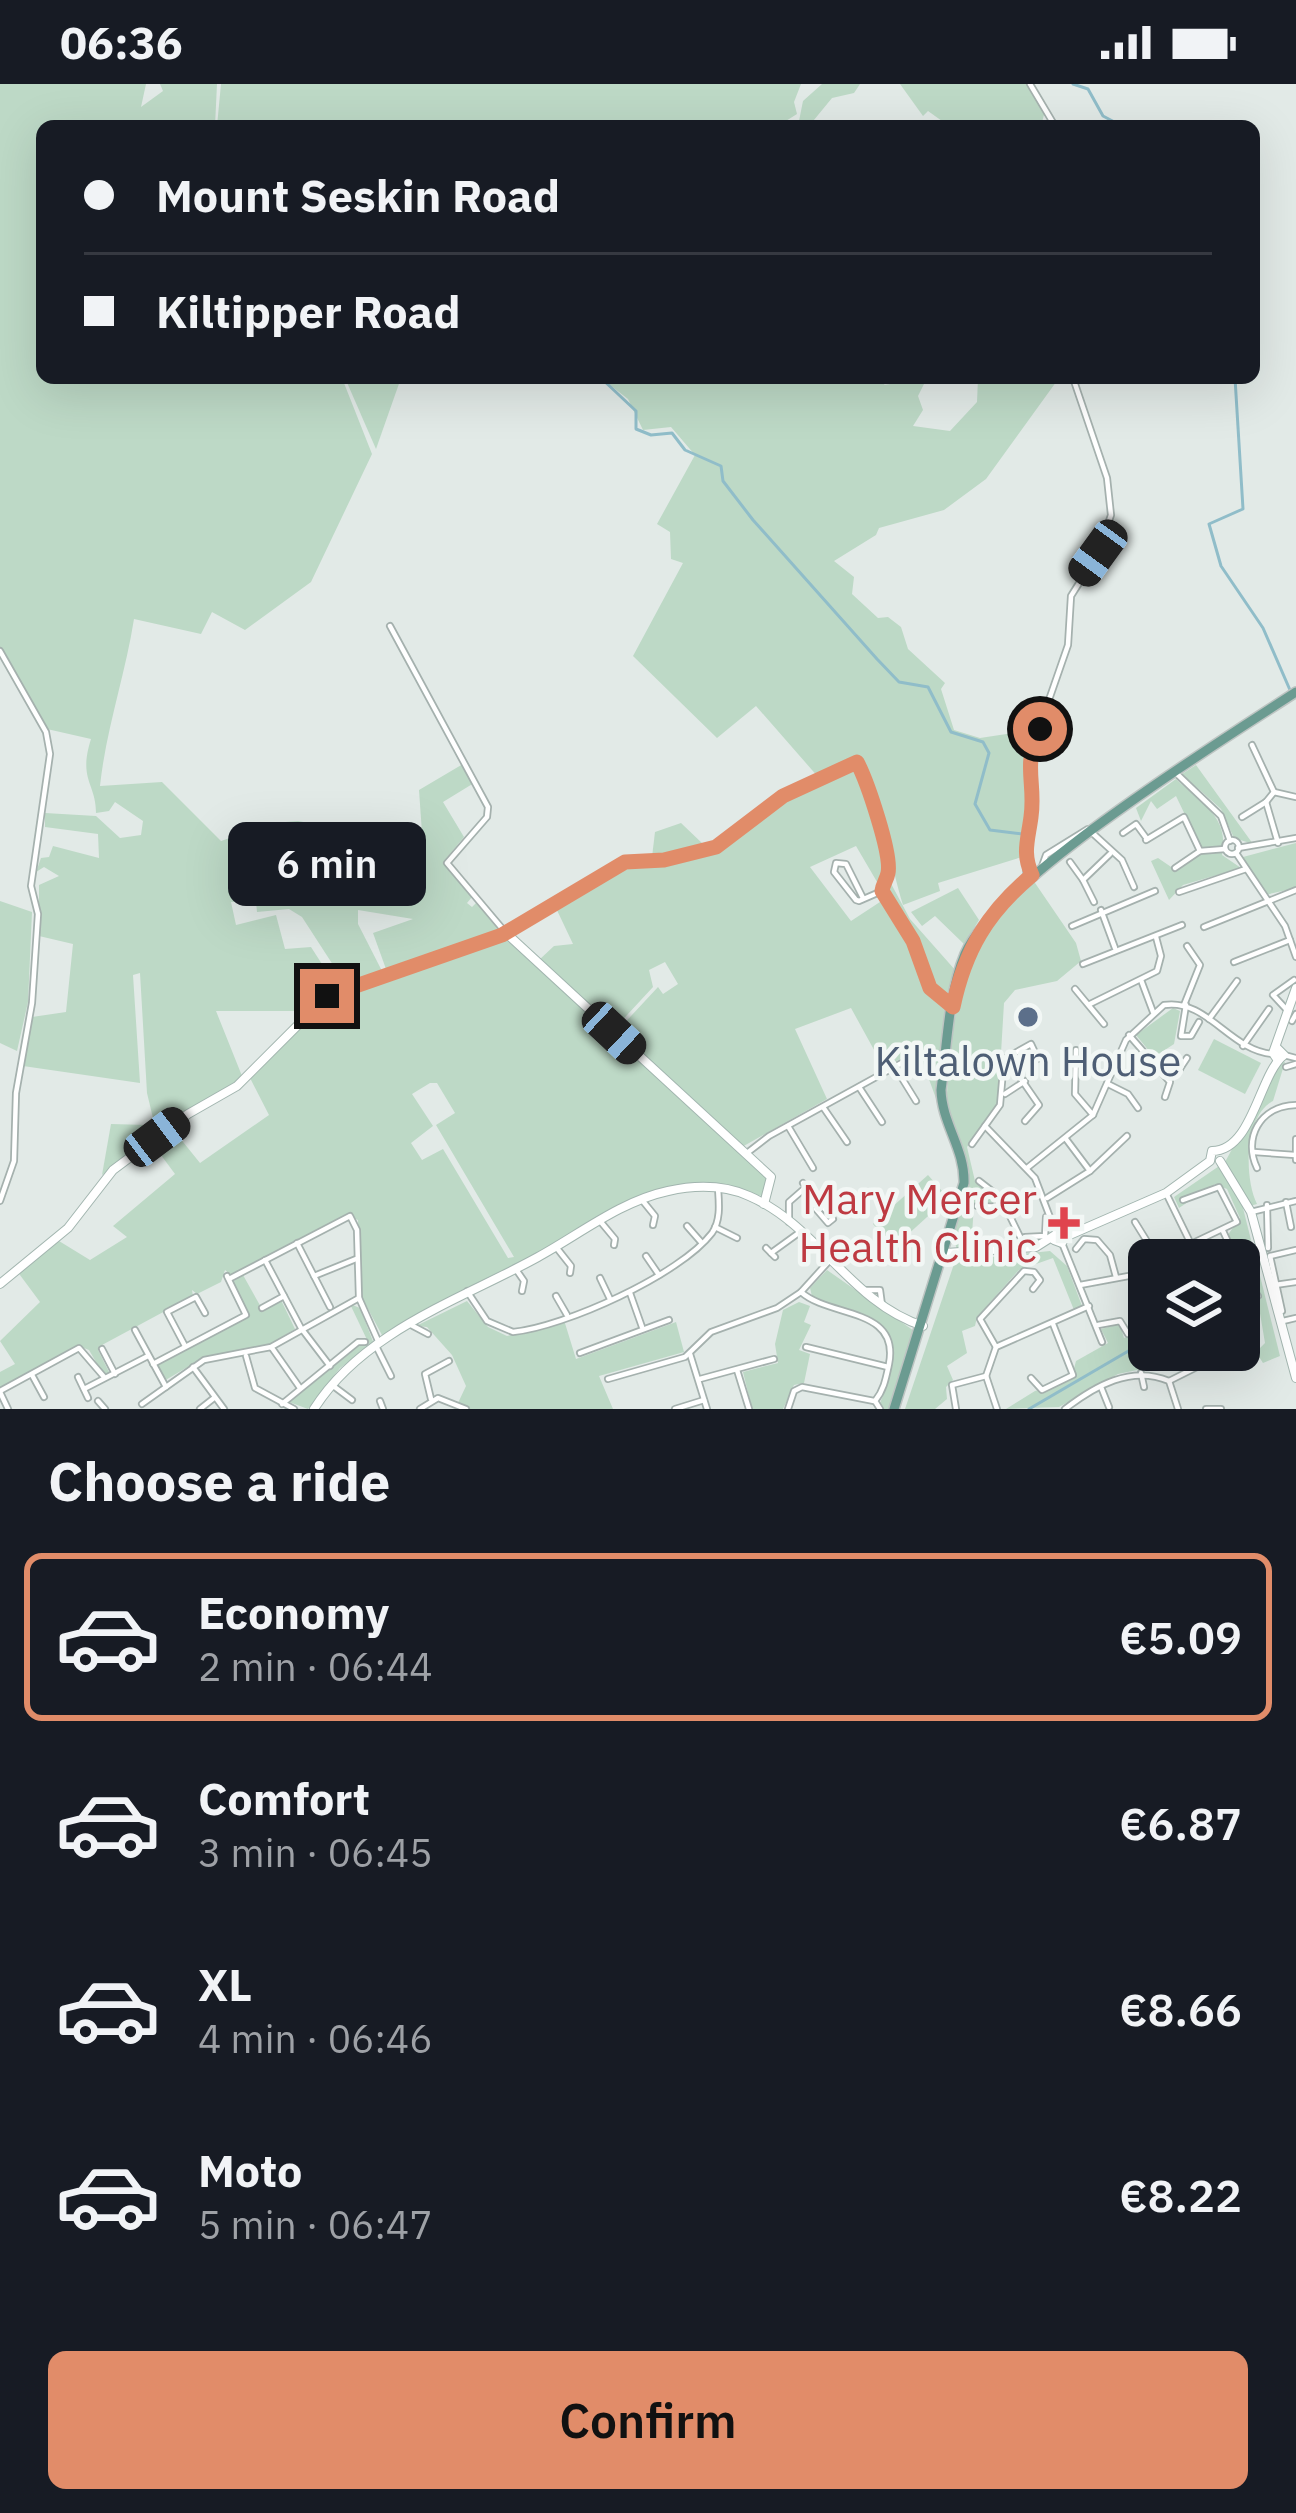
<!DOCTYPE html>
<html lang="en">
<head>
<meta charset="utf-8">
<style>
	:root { --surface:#171b24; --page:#242831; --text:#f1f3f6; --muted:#9ea1a6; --line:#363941; --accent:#e18c69 }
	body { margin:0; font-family:"IBM Plex Sans",sans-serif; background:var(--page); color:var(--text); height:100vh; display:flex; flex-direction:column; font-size:45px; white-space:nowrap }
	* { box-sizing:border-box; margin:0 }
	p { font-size:39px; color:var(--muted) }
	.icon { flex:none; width:66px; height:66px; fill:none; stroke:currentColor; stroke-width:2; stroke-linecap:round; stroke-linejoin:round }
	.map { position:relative; height:1325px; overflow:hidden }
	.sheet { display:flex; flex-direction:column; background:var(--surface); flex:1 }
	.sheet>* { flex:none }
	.guide { position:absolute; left:36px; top:36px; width:1224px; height:264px; border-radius:18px; box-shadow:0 12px 48px #0002; display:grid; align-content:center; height:264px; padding:0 48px; background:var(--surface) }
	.tools { position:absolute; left:1128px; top:1155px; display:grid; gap:24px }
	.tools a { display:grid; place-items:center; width:132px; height:132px; border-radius:18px; background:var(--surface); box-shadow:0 12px 48px #0002; font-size:60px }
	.end { position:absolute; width:54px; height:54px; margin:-27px; border:15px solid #e18c69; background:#111; box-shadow:0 0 0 6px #111 }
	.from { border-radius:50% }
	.bubble { position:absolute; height:84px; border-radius:18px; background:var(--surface); box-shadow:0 12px 48px #0002; font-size:39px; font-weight:600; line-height:84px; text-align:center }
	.car { position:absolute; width:36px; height:72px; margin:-36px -18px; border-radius:15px; box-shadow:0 0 9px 3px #0007; background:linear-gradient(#222 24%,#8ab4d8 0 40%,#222 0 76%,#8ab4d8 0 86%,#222 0) }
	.guide b { display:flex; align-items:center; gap:42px; height:114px; font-size:45px }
	.guide b+b { border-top:3px solid var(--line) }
	.guide i { width:30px; height:30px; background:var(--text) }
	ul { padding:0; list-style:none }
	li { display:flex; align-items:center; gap:36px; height:168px; margin:0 24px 18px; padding:0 24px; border:6px solid transparent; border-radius:18px }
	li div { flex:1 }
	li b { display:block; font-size:45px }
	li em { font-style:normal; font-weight:600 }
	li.active { border-color:var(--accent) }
	li>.icon { width:108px; height:108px; stroke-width:1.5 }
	h2 { padding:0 48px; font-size:54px; line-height:144px }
	.primary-button { display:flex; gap:24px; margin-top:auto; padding:24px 48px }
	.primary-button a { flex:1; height:138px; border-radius:18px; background:var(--accent); color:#111; font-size:48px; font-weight:600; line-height:138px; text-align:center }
	.status { display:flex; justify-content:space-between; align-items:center; height:84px; padding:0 60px; background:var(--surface); direction:ltr }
	.status svg { height:33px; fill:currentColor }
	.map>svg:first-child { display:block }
	.green { fill:#bdd9c6; fill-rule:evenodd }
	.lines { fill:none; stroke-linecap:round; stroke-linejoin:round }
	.stream { stroke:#90bdc9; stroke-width:3 }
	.street-casing { stroke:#a5b1ae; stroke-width:8 }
	.secondary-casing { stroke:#a2b5af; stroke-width:10 }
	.primary-casing { stroke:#bdc4c2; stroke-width:12 }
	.street { stroke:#fff; stroke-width:4.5 }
	.secondary { stroke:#fff; stroke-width:8 }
	.primary { stroke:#6b9b91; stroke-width:9 }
	.route { stroke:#e18c69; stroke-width:15 }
	.service-dot { fill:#5c6f8a; stroke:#f2f7f5; stroke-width:4.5 }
	.health-dot { fill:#e0444e; stroke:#f2f7f5; stroke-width:4.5 }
	.labels { text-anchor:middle; stroke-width:9; stroke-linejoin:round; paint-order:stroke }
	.service-label { font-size:42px; fill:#4e5e75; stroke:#f2f7f5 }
	.health-label { font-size:42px; fill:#be3a42; stroke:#f2f7f5; text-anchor:end }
</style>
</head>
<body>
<div class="status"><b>06:36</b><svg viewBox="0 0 49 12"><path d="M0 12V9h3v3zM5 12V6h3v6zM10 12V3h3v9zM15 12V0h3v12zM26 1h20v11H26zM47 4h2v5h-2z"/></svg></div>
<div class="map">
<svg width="1296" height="1325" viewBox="0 0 1296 1325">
	<rect width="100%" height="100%" fill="#e2eae7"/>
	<g class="green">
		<path d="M0,0H146L141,23L163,7L160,0H217L215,42H42V294H342L372,370L311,498L245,546L212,528L201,550L134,535C125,592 106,645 100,702L162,698L221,757L273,739L298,737L367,749L403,741L422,749L419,706L463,680L474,699L443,718L464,753L444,777L472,813L467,819L472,823L477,818L501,848L386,885L373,849L413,835L358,826V840L382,887L346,901L302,833L289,825L257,828L256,818H231L236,841L276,831L285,865L311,863L338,905L302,927H216L242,992L226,1009L157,1051L147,1009L140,889L133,891L140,999L23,982L32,933L66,928L73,860L39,852V801L59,792L44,783L36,788L41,774L49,773L53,762L99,774L98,750L45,743V729L96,732L120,754L141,751L143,737L115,718L109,727L96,729C96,699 78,696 91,655L47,645L0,564Z"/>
		<path d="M221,0H801L794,18L797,30L778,42H217Z"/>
		<path d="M822,0H860L854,9L832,14L809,42H798L803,17Z"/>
		<path d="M900,0H1026L1045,27L1041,42H949L928,27L923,32Z"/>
		<path d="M345,294H401L376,365Z"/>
		<path d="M601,294H889L884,301L927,294L918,312L923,326L913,342L950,347L977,318L978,294H1059L986,395L944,426L879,444L876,451L834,477L854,493L852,510L878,534L888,533L901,543L908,565L945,599L941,605L954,646L980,654L1034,646C1024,675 1028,694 1027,724C1026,742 1019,754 1022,773L938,799L940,807L903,821C890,779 883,727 865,690L888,787L880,803L856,762L810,783L851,837L883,816C911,851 918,900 948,928L938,1020L918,965L884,984L851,924L795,945L827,1015L742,1063L618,946L658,903L663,910L678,900L665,878L649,886L653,903L615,944L539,876L554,862L573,860L555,822L627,780L669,777L716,764L783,714L859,678L854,674L819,694L756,622L717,654L633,572L683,479L671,475L670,448L657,440L695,371L671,343L643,346L628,315Z"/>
		<path d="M1196,681L1253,760L1234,754L1221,725L1182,690Z"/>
		<path d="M1176,695C1201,719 1230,733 1222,771L1241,784L1183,801L1169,816L1151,777L1158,774L1177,787L1201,770L1200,762L1176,712L1157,725L1151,717L1141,737L1136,724Z"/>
		<path d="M681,739L704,761L669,774L652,773L655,748Z"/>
		<path d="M1296,759V804L1265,811L1243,773Z"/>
		<path d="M888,794L910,835L956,887L950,917L944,918L885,809Z"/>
		<path d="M1033,796L1076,859L1081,877L1057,897L1015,906L1004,919L998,1019L967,1063L975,1097L1001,1118L974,1120L972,1151L984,1164L957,1166L953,1151L968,1089L946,1022L952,945L975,860Z"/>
		<path d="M958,804L979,836L964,860L935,832L922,842L911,828Z"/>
		<path d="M0,817L32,828L28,918L17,967L0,959Z"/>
		<path d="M504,854L769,1094L762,1112L702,1098L652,1107L383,1253L360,1210L358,1136L345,1131L232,1192L225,1186L221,1198L197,1210L192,1206L193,1212L102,1261L98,1266L110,1290H103L89,1266L79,1262L0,1305V1288L15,1280L0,1257L40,1218L17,1187L59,1157L90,1176L127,1153L113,1142L175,1090L152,1059L171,1043L200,1079L269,1031L249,992L326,916ZM430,999H437L455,1029L436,1041L514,1173L508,1174L443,1065L422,1076L411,1059L433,1042L412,1010Z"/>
		<path d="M1173,924L1180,927L1174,960L1154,973L1136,951Z"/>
		<path d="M1214,955L1261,979L1245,1010L1198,986Z"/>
		<path d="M1285,978L1273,1017C1244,1032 1244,1094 1257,1120L1243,1124L1280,1272L1263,1279L1256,1268L1265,1259L1254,1194L1239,1200V1176H1233L1239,1172L1227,1152L1240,1134L1227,1105L1215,1100L1179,1124L1174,1113L1225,1078L1279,979Z"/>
		<path d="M111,1040L147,1041L152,1055L102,1091Z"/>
		<path d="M928,1091L948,1114L894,1163L873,1140Z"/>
		<path d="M1050,1167L1067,1182L1082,1222L1074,1226L1053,1174L1019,1186L977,1233L975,1242L962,1247L967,1269L947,1282L953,1296L946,1303L947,1315L935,1325H905L955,1177Z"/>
		<path d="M827,1186L917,1249L892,1325H882L880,1319C914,1244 876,1234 813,1216L810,1204Z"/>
		<path d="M243,1191L262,1225L281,1216L295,1245L262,1265L201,1275L164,1297L157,1280L249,1232L232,1198Z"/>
		<path d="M467,1217L488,1243L507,1252L564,1236L576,1275L676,1238L684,1268L599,1292L613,1325H469L458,1319L466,1302L452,1271L427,1243L416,1242Z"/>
		<path d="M799,1218L810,1222L804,1238L811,1241L799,1266L810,1270L804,1299L794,1301L783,1325H752L743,1288L778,1279L775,1260L783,1226Z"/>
		<path d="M350,1220L360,1224L374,1260L340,1284L308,1325L289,1318L360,1261L369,1260Z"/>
		<path d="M1120,1240L1124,1254L1149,1243L1154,1268L1140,1273L1142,1285L1118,1290L1059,1323L1006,1325L1035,1307L1071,1296L1076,1277L1108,1259L1101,1245Z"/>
	</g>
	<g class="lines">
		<g class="stream">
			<path d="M1073,0L1088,5L1103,32L1122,42"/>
			<path d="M601,294L636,327V345L651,351L672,349L685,366L721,382L723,397L753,436L877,575L899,598L928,603L951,648L983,658L989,669L975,720L990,746L1023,750L1024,792"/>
			<path d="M1235,294L1243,425L1209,440L1221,482L1263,544L1290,606"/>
			<path d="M1239,1187L1257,1174"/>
			<path d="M1029,1325L1149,1255"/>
		</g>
		<g class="street-casing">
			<g id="street">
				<path d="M1030,0L1055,42"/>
				<path d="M390,542L488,723L487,733L447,779L506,849L625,778L664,776L716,762L783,712L857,678L878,727L889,787L882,807L913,857L930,904L947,922"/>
				<path d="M0,567L46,648L50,670L31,802L38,830L32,919L16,1009L14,1077L0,1117"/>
				<path d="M1252,661L1274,708L1266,718"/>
				<path d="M1177,690L1221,732L1230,757"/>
				<path d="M1274,708L1296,713"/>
				<path d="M1266,718L1278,759"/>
				<path d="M1242,733L1266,718"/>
				<path d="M1123,749L1136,740L1147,755"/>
				<path d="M1146,756L1184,733L1200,767"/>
				<circle cx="1232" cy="763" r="7"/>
				<path d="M1238,764L1296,754"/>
				<path d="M1236,769L1285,842L1296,873"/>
				<path d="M1070,778L1083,796"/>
				<path d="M1175,784L1200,767L1225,765"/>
				<path d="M1041,785L1046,771L1088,745L1122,776L1134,803"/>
				<path d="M1032,791L1024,766L1031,727L1027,679L1068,561L1071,512L1098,469L1111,431L1107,394L1073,294"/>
				<path d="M1179,808L1246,785"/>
				<path d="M863,814L846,780L836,779L834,788L856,816L859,817L882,807"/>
				<path d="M1094,818L1083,796L1110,770"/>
				<path d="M1101,826L1115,864"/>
				<path d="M1072,842L1155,807"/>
				<path d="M1204,843L1296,806"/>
				<path d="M1234,878L1290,856"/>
				<path d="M1083,880L1182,841"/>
				<path d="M1141,896L1153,928"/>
				<path d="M1075,905L1104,940"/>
				<path d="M1090,920L1157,887L1161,872L1156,853"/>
				<path d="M1184,921L1200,881L1187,862"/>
				<path d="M1186,921L1181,952H1191L1199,938"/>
				<path d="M1286,925L1273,911L1294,896"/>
				<path d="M1209,935L1237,897"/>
				<path d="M1292,937L1296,930"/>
				<path d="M1129,951L1170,998L1165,1013"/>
				<path d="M1243,962L1269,925"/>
				<path d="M1076,966L1075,1010L1093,1031"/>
				<path d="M1284,971L1296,974"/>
				<path d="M1153,979L1164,972L1180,985"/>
				<path d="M895,983L916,1017"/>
				<path d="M1286,983L1296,980"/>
				<path d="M1177,989L1187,974"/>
				<path d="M1019,992L1039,1021L1025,1037"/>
				<path d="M1108,1000L1128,1010L1138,1024"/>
				<path d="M859,1003L882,1038"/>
				<path d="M1005,1010L1025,997"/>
				<path d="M823,1023L847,1058"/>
				<path d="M788,1042L813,1084"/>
				<path d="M985,1042L1035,1094L1056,1149"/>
				<path d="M1066,1055L1090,1087"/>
				<path d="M1296,1055V1076"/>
				<path d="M972,1060L1000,1021L1004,975L1031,960L1038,975"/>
				<path d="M1254,1068L1295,1071"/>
				<path d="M747,1069L769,1052L918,970"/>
				<path d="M1027,1084L1093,1031L1126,956L1164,921C1207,914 1230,967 1273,970"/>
				<path d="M1257,1084C1243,1055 1259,1022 1296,1021"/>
				<path d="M979,1097L1001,1114L1025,1163"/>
				<path d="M803,1099L833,1135L828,1139L816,1125"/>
				<path d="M1166,1109L1189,1156"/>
				<path d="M1047,1114L1090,1087L1127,1052"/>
				<path d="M642,1116L655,1132L653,1141"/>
				<path d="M1286,1118L1291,1143"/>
				<path d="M1267,1121L1268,1164"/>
				<path d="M977,1122L1006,1123"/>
				<path d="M1251,1128L1296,1117"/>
				<path d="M600,1137L615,1155L614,1161"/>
				<path d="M789,1138V1118L805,1104"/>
				<path d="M1135,1138L1158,1175"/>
				<path d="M687,1142L701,1158"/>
				<path d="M715,1143L737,1154"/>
				<path d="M1223,1147L1235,1173"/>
				<path d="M1025,1153L1045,1152L1046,1133"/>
				<path d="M297,1159L330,1223"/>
				<path d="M1062,1159L1102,1258"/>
				<path d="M556,1163L571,1182L570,1189"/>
				<path d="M766,1164L775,1173"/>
				<path d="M1076,1165L1084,1155L1097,1156L1110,1171L1116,1193"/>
				<path d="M771,1169L800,1148"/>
				<path d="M646,1172L659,1191"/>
				<path d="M265,1176L301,1244L330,1282"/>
				<path d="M1157,1176L1237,1138L1219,1103L1183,1116"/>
				<path d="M515,1184L524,1197L522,1207"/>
				<path d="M1138,1190L1149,1208"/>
				<path d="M314,1192L356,1175"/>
				<path d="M600,1194L610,1215"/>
				<path d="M229,1195L350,1132L357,1146L359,1214L379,1259"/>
				<path d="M1080,1201L1134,1191L1149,1182"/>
				<path d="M1275,1201L1296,1198"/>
				<path d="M863,1206H880L882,1221"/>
				<path d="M467,1207L487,1237L513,1248C564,1243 680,1191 712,1149C721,1136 719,1119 718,1104"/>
				<path d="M801,1208C830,1234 900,1223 889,1280C886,1294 884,1306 875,1317L880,1325"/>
				<path d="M630,1209L642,1243"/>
				<path d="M556,1212L567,1231"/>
				<path d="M1239,1221L1258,1212"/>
				<path d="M262,1224L284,1212"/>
				<path d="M1282,1227L1270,1172L1296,1166"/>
				<path d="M1283,1237L1296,1234"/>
				<path d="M411,1241L428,1250"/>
				<path d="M1098,1241L1120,1237L1128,1250"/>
				<path d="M135,1246L166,1303"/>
				<path d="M1239,1257L1250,1274"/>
				<path d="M185,1262L167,1228L196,1213L205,1229"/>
				<path d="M376,1262L391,1292"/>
				<path d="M806,1263L888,1283"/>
				<path d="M996,1263L980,1235L1024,1187L1034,1188L1040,1196L1033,1205"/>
				<path d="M272,1264L300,1304"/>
				<path d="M102,1265L115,1290"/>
				<path d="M580,1269L669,1236"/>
				<path d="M690,1270L707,1325"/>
				<path d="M246,1272L255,1304L294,1325"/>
				<path d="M153,1280L246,1231L227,1192"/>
				<path d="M193,1283L224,1325"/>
				<path d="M737,1286L749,1325"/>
				<path d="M1141,1289L1144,1303"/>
				<path d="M32,1291L44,1313"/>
				<path d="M986,1292L996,1263L1089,1222"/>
				<path d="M986,1292L997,1325"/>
				<path d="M78,1293L88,1314"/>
				<path d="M1031,1294L1042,1306L1073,1291L1053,1240"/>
				<path d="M608,1295L685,1273L711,1248L777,1224L801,1208L830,1176"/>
				<path d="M700,1295L774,1275"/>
				<path d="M1169,1297L1205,1279L1216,1266"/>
				<path d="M332,1301L352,1316"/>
				<path d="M1101,1303L1109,1323"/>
				<path d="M84,1305L148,1272"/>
				<path d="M0,1307L79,1264L104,1293"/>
				<path d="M0,1308L8,1325"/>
				<path d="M431,1315L425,1290L449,1277"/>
				<path d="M98,1317L105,1325"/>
				<path d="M380,1317L383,1325"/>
				<path d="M142,1320L204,1276L271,1263L359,1214"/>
				<path d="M282,1320L358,1258H365"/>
				<path d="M200,1325L214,1314"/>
				<path d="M420,1325L438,1314L466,1325"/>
				<path d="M675,1325L704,1316"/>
				<path d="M788,1325L794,1307L802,1303L874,1317"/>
				<path d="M956,1325L952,1301L986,1292"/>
				<path d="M1065,1325C1095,1302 1131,1281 1169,1297L1178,1325"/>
				<path d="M1206,1325H1221"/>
			</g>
		</g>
		<g class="secondary-casing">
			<g id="secondary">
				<path d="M1277,975L1273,969L1296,904"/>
				<path d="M1220,1077L1251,1128L1296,1294"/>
				<path d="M1054,1156L1062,1159L1065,1153L1166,1109L1210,1077L1212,1067C1253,1067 1259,990 1284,971L1277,964"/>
				<path d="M946,1169L1036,1163L1058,1149L1065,1153"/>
				<path d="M0,1200L68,1144L113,1086L188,1030L237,1002L327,912L506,849L771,1093L764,1120"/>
				<path d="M314,1325C363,1247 462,1215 538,1173C580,1150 621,1117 668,1107C695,1101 724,1101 749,1112C817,1141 851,1219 923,1242"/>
			</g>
		</g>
		<g class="primary-casing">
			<path id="primary" d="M894,1325L964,1099C965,1065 942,1040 941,1006C947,962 948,911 965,870C997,795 1221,657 1296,608"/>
		</g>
		<use href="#street" class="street"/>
		<use href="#secondary" class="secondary"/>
		<use href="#primary" class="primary"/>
	</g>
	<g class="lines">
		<path class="route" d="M327,912L502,851L625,778L664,776L716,763L783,712L857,678C867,697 892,770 888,789C887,795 883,800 882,807L913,857L930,904L953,923C965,866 987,829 1032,791C1022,769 1028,756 1031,733C1036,698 1022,683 1040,645"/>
	</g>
	<circle class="service-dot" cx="1028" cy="933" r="12"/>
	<path class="health-dot" d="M1058 1121h12v12h12v12h-12v12h-12v-12h-12v-12h12z"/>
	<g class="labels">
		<g class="service-label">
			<text x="1028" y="992">Kiltalown House</text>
		</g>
		<g class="health-label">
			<text x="1037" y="1130">Mary Mercer<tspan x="1037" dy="48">Health Clinic</tspan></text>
		</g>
	</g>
</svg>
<div class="tools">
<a><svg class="icon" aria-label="layers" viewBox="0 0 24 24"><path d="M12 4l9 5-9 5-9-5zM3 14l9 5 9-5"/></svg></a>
</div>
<i class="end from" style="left:1040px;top:645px"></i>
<i class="end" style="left:327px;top:912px"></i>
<div class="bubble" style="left:228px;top:738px;width:198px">6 min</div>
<i class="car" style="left:1098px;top:469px;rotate:216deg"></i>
<i class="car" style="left:614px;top:949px;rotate:133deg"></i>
<i class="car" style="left:157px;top:1053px;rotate:53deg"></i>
<div class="guide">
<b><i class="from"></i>Mount Seskin Road</b>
<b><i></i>Kiltipper Road</b>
</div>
</div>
<section class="sheet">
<h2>Choose a ride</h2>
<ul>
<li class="active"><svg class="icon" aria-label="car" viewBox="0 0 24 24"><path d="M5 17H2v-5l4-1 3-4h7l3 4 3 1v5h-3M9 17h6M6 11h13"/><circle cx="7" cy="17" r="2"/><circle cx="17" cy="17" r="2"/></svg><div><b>Economy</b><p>2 min · 06:44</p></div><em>€5.09</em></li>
<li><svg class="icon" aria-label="car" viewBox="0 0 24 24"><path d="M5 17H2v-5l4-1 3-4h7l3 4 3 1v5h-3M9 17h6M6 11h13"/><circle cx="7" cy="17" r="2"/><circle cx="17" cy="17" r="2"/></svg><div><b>Comfort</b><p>3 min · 06:45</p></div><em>€6.87</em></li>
<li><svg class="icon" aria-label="car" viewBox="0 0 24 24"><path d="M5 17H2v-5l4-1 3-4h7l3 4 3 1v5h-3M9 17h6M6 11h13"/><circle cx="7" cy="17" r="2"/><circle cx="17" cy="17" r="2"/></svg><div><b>XL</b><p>4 min · 06:46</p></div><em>€8.66</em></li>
<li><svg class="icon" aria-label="car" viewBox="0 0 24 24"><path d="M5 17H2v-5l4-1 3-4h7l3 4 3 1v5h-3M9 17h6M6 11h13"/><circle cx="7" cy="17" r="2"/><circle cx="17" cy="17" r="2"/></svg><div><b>Moto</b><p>5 min · 06:47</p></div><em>€8.22</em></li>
</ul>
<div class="primary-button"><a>Confirm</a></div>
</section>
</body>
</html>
